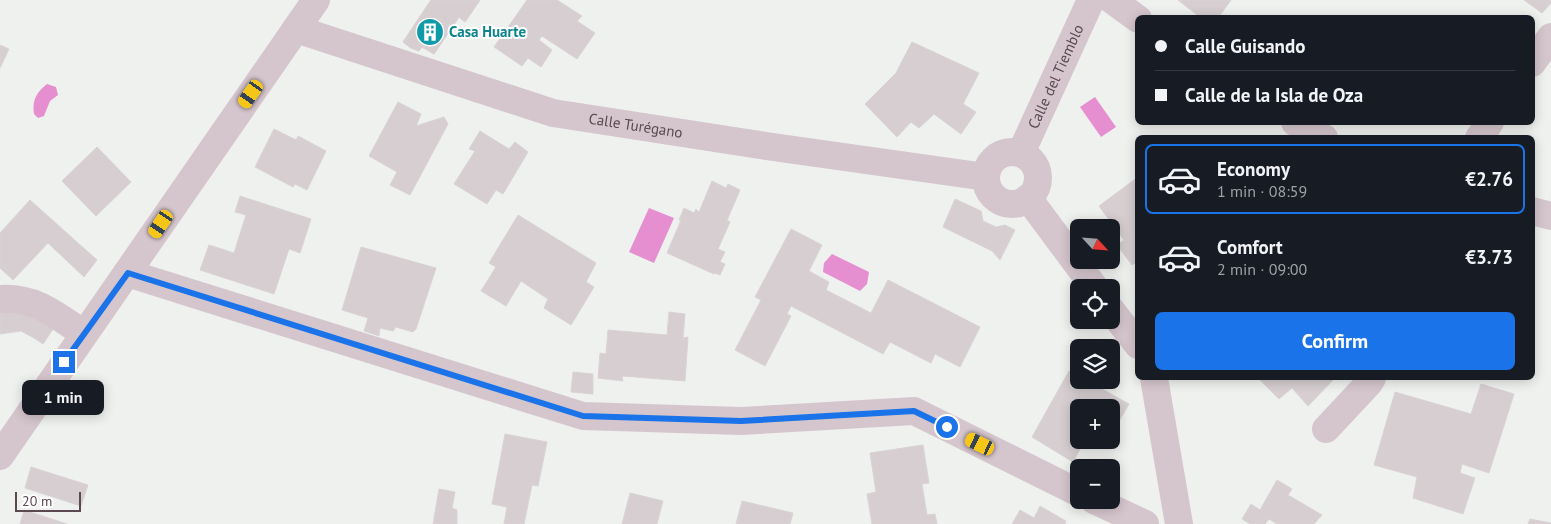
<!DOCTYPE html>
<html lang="en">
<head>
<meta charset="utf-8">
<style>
	:root { --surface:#171b24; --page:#20242c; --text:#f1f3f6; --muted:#9ea1a6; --line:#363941; --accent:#1a73e8 }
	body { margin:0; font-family:"PT Sans",sans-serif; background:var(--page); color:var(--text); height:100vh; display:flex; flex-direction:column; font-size:19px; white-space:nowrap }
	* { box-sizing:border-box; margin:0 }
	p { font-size:16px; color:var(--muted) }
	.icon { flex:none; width:28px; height:28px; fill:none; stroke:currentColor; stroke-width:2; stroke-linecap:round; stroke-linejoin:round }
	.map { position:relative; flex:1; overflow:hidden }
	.sheet { position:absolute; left:1135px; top:135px; width:400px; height:245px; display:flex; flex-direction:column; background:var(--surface); border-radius:8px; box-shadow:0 2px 12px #0003 }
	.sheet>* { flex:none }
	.banner { position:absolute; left:1135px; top:15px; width:400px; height:110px; border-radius:8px; box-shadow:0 2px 12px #0003; display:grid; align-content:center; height:110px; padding:0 20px; background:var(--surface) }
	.needle { width:32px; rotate:116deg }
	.fabs { position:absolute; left:1070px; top:219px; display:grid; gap:10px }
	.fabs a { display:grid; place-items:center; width:50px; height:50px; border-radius:8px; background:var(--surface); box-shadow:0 2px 12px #0003; font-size:25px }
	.scale { position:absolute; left:15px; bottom:12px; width:66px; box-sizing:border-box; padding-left:5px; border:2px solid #5b4851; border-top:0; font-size:14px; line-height:18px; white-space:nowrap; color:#5b4851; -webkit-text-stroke:4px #fff; paint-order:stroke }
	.end { position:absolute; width:22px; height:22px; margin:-11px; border:6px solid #1a73e8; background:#fff; box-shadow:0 0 0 2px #fff }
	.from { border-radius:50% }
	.bubble { position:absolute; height:35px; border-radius:8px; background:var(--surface); box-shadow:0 2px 12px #0003; font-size:16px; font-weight:700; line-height:35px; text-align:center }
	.car { position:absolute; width:15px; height:30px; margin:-15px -8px; border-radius:6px; box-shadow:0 0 4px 1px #0007; background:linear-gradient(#f5c518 24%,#345 0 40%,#f5c518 0 76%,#345 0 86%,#f5c518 0) }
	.banner b { display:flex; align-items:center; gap:18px; height:48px; font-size:19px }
	.banner b+b { border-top:1px solid var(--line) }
	.banner i { width:12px; height:12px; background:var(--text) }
	ul { padding:9px 0 0; list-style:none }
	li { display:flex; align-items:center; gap:15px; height:70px; margin:0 10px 8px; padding:0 10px; border:2px solid transparent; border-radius:8px }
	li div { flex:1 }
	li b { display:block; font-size:19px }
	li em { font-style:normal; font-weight:700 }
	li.selected { border-color:var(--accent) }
	li>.icon { width:45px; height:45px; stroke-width:1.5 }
	.button { display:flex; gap:10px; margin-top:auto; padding:10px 20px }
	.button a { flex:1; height:58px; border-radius:8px; background:var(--accent); color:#fff; font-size:20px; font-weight:700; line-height:58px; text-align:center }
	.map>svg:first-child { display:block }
	.water { fill:#e68fd0 }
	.building { fill:#d6ced0; stroke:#dad3d5 }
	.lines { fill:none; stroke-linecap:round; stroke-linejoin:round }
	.minor { stroke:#d5c6cd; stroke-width:28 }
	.route { stroke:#1a73e8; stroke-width:6 }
	.labels { text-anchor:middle; stroke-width:4; stroke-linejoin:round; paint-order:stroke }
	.culture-label { font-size:15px; font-weight:bold; fill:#0d838f; stroke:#fff; text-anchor:start }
	.street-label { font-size:15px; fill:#5b4851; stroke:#fff }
</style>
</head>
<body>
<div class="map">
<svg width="1551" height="524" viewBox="0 0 1551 524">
	<rect width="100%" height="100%" fill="#eff1ef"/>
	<g class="water">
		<path d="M47,84L56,87L58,95L50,101L44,116L38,118L34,114C32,100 36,93 47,84Z"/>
		<path d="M1095,97L1116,127L1101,137L1080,107Z"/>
		<path d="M649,208L674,218L654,263L629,252Z"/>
		<path d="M832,254L869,272L867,284L860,291L823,272L824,263Z"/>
	</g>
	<g class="building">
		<path d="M431,0H480L465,22L459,17L434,54L422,47L419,51L411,48L403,42Z"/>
		<path d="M431,0H480L465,22L459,17L434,54L422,47L419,51L411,48L403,42Z"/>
		<path d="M527,0H557L582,16L577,21L595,33L577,59L542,36L539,40L552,50L541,67L528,58L522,66L494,47Z"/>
		<path d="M1178,0H1231L1218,18H1201Z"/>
		<path d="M1524,0H1550L1551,3L1542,13Z"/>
		<path d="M912,42L979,73L963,104L976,112L961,134L934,114L919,128L911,122L897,137L865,104L896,73Z"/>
		<path d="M0,45L9,49L0,68Z"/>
		<path d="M398,102L421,114L416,126L444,117L448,124L410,195L390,185L397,172L369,156Z"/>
		<path d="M274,129L296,140L298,136L326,151L307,190L295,184L293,187L255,167Z"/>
		<path d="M480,131L509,149L515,142L528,152L503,194L496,190L487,204L454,184L475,151L469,149Z"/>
		<path d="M97,147L131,182L96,216L62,181Z"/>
		<path d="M1138,177V261L1132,265L1117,245L1124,240L1099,206Z"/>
		<path d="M712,181L726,188L728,184L740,190L727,220L730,222L718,249L725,252L720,262L725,264L720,275L715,273L714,274L667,253L681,220H679L684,208L694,213L696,209L699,212Z"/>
		<path d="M240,196L311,219L300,253L289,249L274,294L200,270L209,245L234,253L246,215L235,212Z"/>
		<path d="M955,199L981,211L983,221L996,227L1005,225L1015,230L1000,260L992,251L943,227Z"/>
		<path d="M30,200L97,260L84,277L48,243L13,280L0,268V233Z"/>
		<path d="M518,215L596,263L586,282L594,287L571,325L544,308L548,299L521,281L506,306L481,291L496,267L489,263Z"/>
		<path d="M791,229L822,245L809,271L829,282L826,290L871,313L888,280L980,327L960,367L935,354L931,363L890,342L883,354L791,306L787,314L791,316L765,366L735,350L761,300L755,297Z"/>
		<path d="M361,247L436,268L416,329L413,332L396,327L393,331L380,328L379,336L364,331L368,318L342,310Z"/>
		<path d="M0,306L57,323L43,344L34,338L21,331L0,334Z"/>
		<path d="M669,312L685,314L683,338L688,337L685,381L622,376L623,381L598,378L600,353L606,354L608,330L667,335Z"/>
		<path d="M1069,371L1079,376V380H1086L1129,404L1111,435V408H1079V440H1085L1073,462L1032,437Z"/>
		<path d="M573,372L593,374V394L571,392Z"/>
		<path d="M1258,378H1335L1308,406L1292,388L1279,399Z"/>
		<path d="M1481,384L1514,394L1489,473L1462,464L1460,473L1475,478L1463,514L1413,498L1417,477L1374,465L1395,392L1471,414Z"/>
		<path d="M505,434L547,442L538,486L532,485L524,524H504L507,507L492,504Z"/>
		<path d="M1093,440H1109L1105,447Z"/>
		<path d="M923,445L929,483L922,484L927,515L935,514L937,524H872L867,494L876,492L870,453Z"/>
		<path d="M31,467L88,485L81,506L25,488Z"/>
		<path d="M1277,480L1292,489L1288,495L1322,515L1314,524H1277L1269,519L1265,524H1250L1242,519L1251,504L1260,510Z"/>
		<path d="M439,489L455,492L452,508L457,510V524H433Z"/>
		<path d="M630,493L663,501L657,524H622Z"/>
		<path d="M742,501L793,513L790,524H736Z"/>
		<path d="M1040,506L1066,521L1065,524H1012L1020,510L1034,518Z"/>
		<path d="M24,510L67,524H20Z"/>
		<path d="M1530,519L1551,523V524H1528Z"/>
	</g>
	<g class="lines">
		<g class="minor">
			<path d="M1112,0L1138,19"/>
			<path id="s1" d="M296,29L553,113L773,147L986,177"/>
			<path d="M1532,63L1551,37"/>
			<path d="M1295,122L1324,138"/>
			<path d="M1479,138L1490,122"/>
			<circle cx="1012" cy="178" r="26"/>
			<path id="s2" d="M1021,153L1091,0"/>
			<path d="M1028,198L1095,288"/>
			<path d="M1532,211L1551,216"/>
			<path d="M127,273L583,416L741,421L914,411L1079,493"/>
			<path d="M0,299C36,297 56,315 84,334"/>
			<path d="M1111,310L1138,345"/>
			<path d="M1154,378L1179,524"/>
			<path d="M1326,429L1369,383L1372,378"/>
			<path d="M0,456L316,0"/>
			<path d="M1094,500L1145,524"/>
		</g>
	</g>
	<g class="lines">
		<path class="route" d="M64,362L128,273L583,416L741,421L914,411L947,427"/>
	</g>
	<defs>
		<g id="building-disc" transform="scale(1.4375)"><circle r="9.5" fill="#0f9aa8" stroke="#fff"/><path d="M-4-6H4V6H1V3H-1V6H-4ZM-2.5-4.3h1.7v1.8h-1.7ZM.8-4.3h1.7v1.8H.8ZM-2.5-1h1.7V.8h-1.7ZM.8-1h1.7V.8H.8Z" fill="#fff"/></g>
	</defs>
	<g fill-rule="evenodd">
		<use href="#building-disc" x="430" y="32"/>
	</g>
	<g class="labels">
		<g class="culture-label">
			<text x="449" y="37">Casa Huarte</text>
		</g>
		<g class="street-label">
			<text dy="5" stroke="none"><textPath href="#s2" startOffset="84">Calle del Tiemblo</textPath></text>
			<text dy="5" stroke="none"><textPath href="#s1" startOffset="354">Calle Turégano</textPath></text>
		</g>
	</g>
</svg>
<div class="fabs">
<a><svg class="needle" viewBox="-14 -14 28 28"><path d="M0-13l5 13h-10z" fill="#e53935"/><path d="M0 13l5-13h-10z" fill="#9ea1a6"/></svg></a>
<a><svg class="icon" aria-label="locate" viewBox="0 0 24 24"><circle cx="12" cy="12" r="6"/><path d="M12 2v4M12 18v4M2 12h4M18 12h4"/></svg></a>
<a><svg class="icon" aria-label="layers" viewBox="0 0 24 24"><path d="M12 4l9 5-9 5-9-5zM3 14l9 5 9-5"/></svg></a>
<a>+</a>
<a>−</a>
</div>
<div class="scale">20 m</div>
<i class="end from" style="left:947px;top:427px"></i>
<i class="end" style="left:64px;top:362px"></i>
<div class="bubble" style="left:22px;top:380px;width:82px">1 min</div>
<i class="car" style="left:251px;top:94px;rotate:215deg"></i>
<i class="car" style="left:161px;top:224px;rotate:214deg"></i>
<i class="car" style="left:980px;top:444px;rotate:296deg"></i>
<div class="banner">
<b><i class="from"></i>Calle Guisando</b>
<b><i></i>Calle de la Isla de Oza</b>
</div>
<section class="sheet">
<ul>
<li class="selected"><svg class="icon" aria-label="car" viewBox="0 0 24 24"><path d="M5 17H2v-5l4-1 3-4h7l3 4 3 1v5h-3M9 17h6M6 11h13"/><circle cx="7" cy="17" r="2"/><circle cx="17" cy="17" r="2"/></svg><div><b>Economy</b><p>1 min · 08:59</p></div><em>€2.76</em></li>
<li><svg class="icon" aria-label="car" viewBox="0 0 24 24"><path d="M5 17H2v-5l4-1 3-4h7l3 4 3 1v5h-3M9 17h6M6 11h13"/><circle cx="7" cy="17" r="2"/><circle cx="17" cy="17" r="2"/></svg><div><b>Comfort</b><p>2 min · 09:00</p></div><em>€3.73</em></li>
</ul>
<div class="button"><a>Confirm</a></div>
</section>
</div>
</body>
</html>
